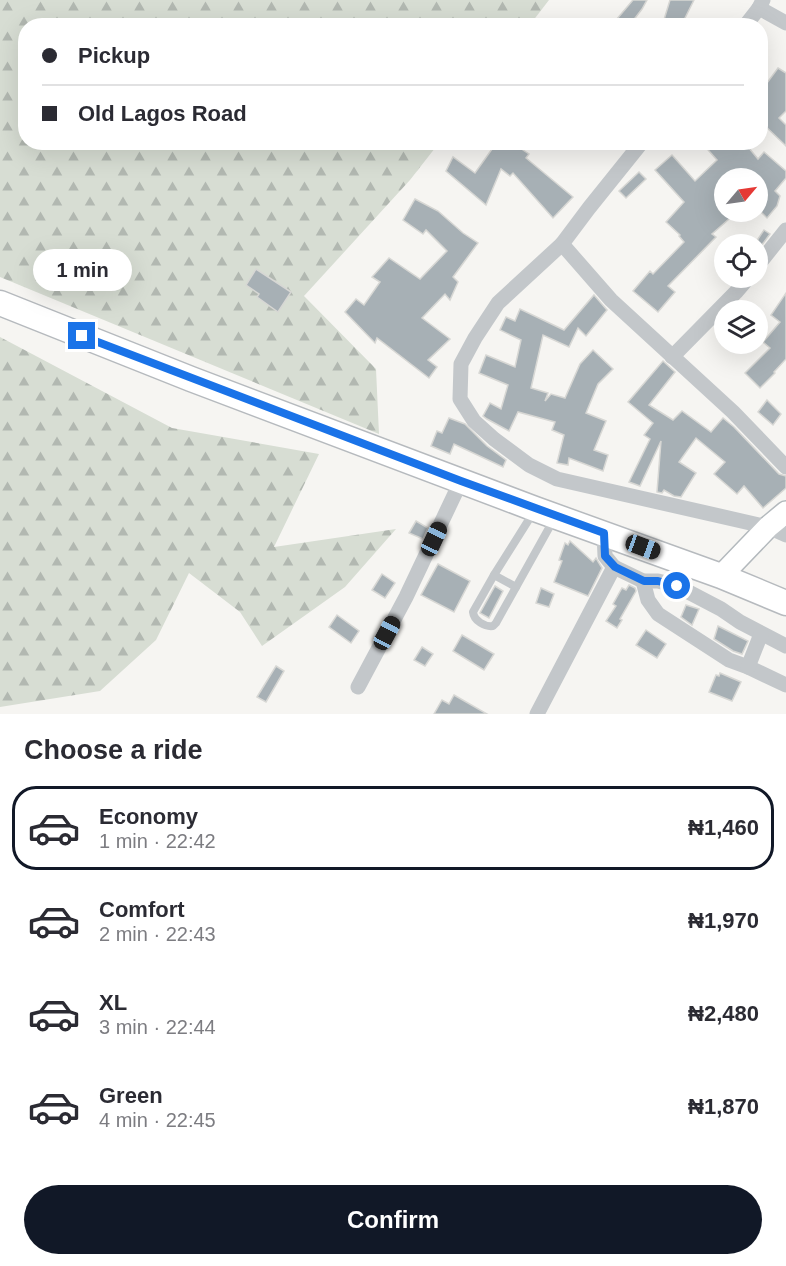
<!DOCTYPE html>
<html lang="en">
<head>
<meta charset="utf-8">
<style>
	:root { --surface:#fff; --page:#f2f2f3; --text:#2b2b33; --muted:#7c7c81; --line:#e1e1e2; --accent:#111827 }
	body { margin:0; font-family:Helvetica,sans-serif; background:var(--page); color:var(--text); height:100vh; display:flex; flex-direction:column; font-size:22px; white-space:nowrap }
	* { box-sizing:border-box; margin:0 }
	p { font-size:20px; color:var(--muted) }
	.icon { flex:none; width:33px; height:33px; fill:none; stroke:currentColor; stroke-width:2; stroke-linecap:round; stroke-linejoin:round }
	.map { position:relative; height:714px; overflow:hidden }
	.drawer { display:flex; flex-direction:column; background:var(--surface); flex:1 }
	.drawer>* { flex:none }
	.banner { position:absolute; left:18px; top:18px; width:750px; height:132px; border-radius:24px; box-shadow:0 6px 24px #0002; display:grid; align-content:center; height:132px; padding:0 24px; background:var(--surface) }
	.needle { width:39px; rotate:61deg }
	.tools { position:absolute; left:714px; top:168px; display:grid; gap:12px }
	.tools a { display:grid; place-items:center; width:54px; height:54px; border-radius:50%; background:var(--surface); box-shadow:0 6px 24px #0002; font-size:30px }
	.end { position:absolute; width:27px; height:27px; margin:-14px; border:8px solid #1a73e8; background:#fff; box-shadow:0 0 0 3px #fff }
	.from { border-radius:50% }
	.bubble { position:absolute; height:42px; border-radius:21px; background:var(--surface); box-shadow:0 6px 24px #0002; font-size:20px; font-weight:700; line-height:42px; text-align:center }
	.car { position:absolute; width:18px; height:36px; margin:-18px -9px; border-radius:8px; box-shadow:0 0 4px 2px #0007; background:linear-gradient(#222 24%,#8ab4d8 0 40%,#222 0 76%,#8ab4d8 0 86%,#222 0) }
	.banner b { display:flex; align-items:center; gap:21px; height:57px; font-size:22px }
	.banner b+b { border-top:2px solid var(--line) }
	.banner i { width:15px; height:15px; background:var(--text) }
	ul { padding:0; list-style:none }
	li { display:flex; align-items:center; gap:18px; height:84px; margin:0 12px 9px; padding:0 12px; border:3px solid transparent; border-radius:24px }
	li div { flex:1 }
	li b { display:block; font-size:22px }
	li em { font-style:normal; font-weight:700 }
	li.current { border-color:var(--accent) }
	li>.icon { width:54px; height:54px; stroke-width:1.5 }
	h2 { padding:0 24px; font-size:27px; line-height:72px }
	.primary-button { display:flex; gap:12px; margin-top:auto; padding:12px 24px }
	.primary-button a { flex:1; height:69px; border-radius:36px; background:var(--accent); color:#fff; font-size:24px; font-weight:700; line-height:69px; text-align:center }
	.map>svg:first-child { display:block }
	.forest { fill:url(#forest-firs) }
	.building { fill:#a7b0b5; stroke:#d7d7d4; stroke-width:1.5 }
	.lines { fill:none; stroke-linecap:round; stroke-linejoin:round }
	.secondary-casing { stroke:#b3b9bd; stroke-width:24 }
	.primary-casing { stroke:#b6babe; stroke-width:27 }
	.lane { stroke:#c3c7ca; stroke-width:8 }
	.street { stroke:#c3c7ca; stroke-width:15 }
	.secondary { stroke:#fff; stroke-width:21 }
	.primary { stroke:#fff; stroke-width:24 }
	.route { stroke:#1a73e8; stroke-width:8 }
</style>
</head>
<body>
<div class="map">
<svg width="786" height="714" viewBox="0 0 786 714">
	<defs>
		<pattern id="forest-firs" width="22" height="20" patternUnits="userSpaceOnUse" patternTransform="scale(1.5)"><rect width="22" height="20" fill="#d7ddd3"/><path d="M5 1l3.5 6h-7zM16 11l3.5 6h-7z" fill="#b2b8b1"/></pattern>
	</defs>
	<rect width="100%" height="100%" fill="#f6f5f2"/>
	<g class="forest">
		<path d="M0,0H549L529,26H26V142L439,143L410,180L304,296L376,369L379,434L0,277Z"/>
		<path d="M0,337L172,428L319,454L274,547L396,529L345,587L262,646L240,612L189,573L156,640L100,691L0,707Z"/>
	</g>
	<g class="building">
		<path d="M633,0H647L642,9L629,26H611Z"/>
		<path d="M670,0H694L682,24L663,23Z"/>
		<path d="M778,68L786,73V111L779,118L786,125V146L760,121V78L767,83Z"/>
		<path d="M497,142H531L523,150L529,154L526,158L573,197L553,218L513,173L510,176L501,169L486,205L446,171L453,157L475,173Z"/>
		<path d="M701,142H744L758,159L764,152L786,171V178L775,191L780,196L777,206L767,218L758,209V178H724V212H737L712,234L716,237L668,286L675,292L658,312L633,291L650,271L653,274L684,242L679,236L680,235L666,222L684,202L655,170L672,155L695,181L717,160Z"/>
		<path d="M639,172L646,179L626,198L619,191Z"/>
		<path d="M415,199L438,211L463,233L478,243L453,277L458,282L450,300L445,294L422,318L450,339L428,360L437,367L429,378L377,338L375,343L345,312L356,299L364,305L380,282L372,277L389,258L420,279L447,251L426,230L423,234L403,220Z"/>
		<path d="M764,230L770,234L758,250V239Z"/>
		<path d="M256,269L291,292L278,312L257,297L259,294L246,285Z"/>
		<path d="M786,293V359L774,372L775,373L760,388L745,373L770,348L763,342L780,322L771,315Z"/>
		<path d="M594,295L607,310L586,336L578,328L569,347L543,335L531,388L548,393L545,401L551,394L565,398L580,364L593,350L613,369L598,384L586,413L606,421L594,450L608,455L603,471L569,458L568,465L557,463L564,435L552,430L555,422L518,412L509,431L487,419L483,416L490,403L501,409L508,385L479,373L486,355L515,367L521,340L500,330L506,317L515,321L520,309L564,330Z"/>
		<path d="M663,361L675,372L649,405L673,420L682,411L711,432L723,418L734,427L779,474L786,476V488L763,508L744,486L737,494L714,474L725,462L696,438L679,462L696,473L681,497L674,496L664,490L662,493L657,492L661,441L640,486L629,482L650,439L644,435L653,423L628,402Z"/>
		<path d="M767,400L781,414L773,425L758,412Z"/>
		<path d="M449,418L465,424L487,446L506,460L503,467L454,444L450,454L431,446L437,431L442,433Z"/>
		<path d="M416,521L428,528L423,539L409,533Z"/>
		<path d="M570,541L593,562L596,558L602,568L588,596L554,582L562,561L559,560L565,543L568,545Z"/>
		<path d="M438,564L470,581L454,612L421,595Z"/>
		<path d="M382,574L395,583L385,598L372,590Z"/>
		<path d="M629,585L635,588L636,591L620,619L622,620L617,628L606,621L616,606L613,604L622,588L626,590Z"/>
		<path d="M495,586L503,591L489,618L480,613Z"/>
		<path d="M541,588L554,594L549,607L536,603Z"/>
		<path d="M686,605L699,609L692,625L681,617Z"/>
		<path d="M337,615L359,631L351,643L329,627Z"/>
		<path d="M718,626L748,641L742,654L733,651L714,639Z"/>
		<path d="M646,630L666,644L657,658L636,645Z"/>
		<path d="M462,635L494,654L484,670L453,651Z"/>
		<path d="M422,647L433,654L425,666L414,660Z"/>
		<path d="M276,666L284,671L266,702L257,697Z"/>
		<path d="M720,673L741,682L732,701L709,692L716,675L719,676Z"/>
		<path d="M454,695L487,714H434L442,700L449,704Z"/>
	</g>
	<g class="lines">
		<g class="secondary-casing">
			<path id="secondary" d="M721,576L768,527L786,512"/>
		</g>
		<g class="primary-casing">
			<path id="primary" d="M0,303L191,379L535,509L721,576L786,603"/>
		</g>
		<g class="lane">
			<path d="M533,513L494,575L473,612C474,621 485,627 493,626L496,623L554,519"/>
			<path d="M494,575L516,587"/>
		</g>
		<g class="street">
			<path d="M759,8L786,23"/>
			<path d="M745,26L759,8L763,0"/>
			<path d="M642,142L589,208L562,244L498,303L475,338L461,364L460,399L474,421L494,439L529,465L557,479L768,527L786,535"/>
			<path d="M562,244L611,300L733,412L786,467"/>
			<path d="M758,265L786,230"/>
			<path d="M672,357L736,292L748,278"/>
			<path d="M604,533L605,556L614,567L643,581H658L677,586L721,609L740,622L786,646"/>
			<path d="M643,581L648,600L658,614L729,660L748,667L786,685"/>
			<path d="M748,667L761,634"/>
			<path d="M358,687L406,597L461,481"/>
			<path d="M537,714L614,567"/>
		</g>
		<use href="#secondary" class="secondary"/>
		<use href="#primary" class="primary"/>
	</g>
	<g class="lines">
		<path class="route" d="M82,336L461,481L604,533L605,556L615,567L644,581H658L677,586"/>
	</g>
</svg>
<div class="tools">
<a><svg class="needle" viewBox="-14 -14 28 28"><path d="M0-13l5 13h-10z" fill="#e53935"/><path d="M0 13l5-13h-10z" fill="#7c7c81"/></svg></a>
<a><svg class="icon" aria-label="locate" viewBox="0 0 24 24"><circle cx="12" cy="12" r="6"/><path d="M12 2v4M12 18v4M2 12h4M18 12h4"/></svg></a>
<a><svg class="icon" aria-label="layers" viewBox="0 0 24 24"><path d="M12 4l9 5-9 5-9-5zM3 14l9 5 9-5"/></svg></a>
</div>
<i class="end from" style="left:677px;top:586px"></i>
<i class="end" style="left:82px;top:336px"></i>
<div class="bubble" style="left:33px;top:249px;width:99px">1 min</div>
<i class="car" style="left:434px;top:539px;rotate:25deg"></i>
<i class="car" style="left:643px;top:547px;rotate:110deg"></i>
<i class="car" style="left:387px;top:633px;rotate:28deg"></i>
<div class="banner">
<b><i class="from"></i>Pickup</b>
<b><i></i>Old Lagos Road</b>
</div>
</div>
<section class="drawer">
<h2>Choose a ride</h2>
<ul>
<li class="current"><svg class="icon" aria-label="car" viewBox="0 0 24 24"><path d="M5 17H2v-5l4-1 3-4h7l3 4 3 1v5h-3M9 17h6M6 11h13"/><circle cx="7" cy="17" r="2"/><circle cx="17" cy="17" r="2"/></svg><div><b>Economy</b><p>1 min · 22:42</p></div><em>₦1,460</em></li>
<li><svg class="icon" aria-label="car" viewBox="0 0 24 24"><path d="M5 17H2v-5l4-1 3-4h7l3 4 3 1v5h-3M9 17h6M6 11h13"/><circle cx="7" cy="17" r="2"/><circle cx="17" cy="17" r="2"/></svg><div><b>Comfort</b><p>2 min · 22:43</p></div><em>₦1,970</em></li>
<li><svg class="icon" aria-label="car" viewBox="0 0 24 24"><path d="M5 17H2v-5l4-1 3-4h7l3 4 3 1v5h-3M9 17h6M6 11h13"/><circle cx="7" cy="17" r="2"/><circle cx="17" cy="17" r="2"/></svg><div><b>XL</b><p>3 min · 22:44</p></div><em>₦2,480</em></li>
<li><svg class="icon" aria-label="car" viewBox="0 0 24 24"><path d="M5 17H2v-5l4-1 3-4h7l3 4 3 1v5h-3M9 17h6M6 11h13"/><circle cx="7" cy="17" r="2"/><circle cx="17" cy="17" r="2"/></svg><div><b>Green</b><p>4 min · 22:45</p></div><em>₦1,870</em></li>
</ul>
<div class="primary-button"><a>Confirm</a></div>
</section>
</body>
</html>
